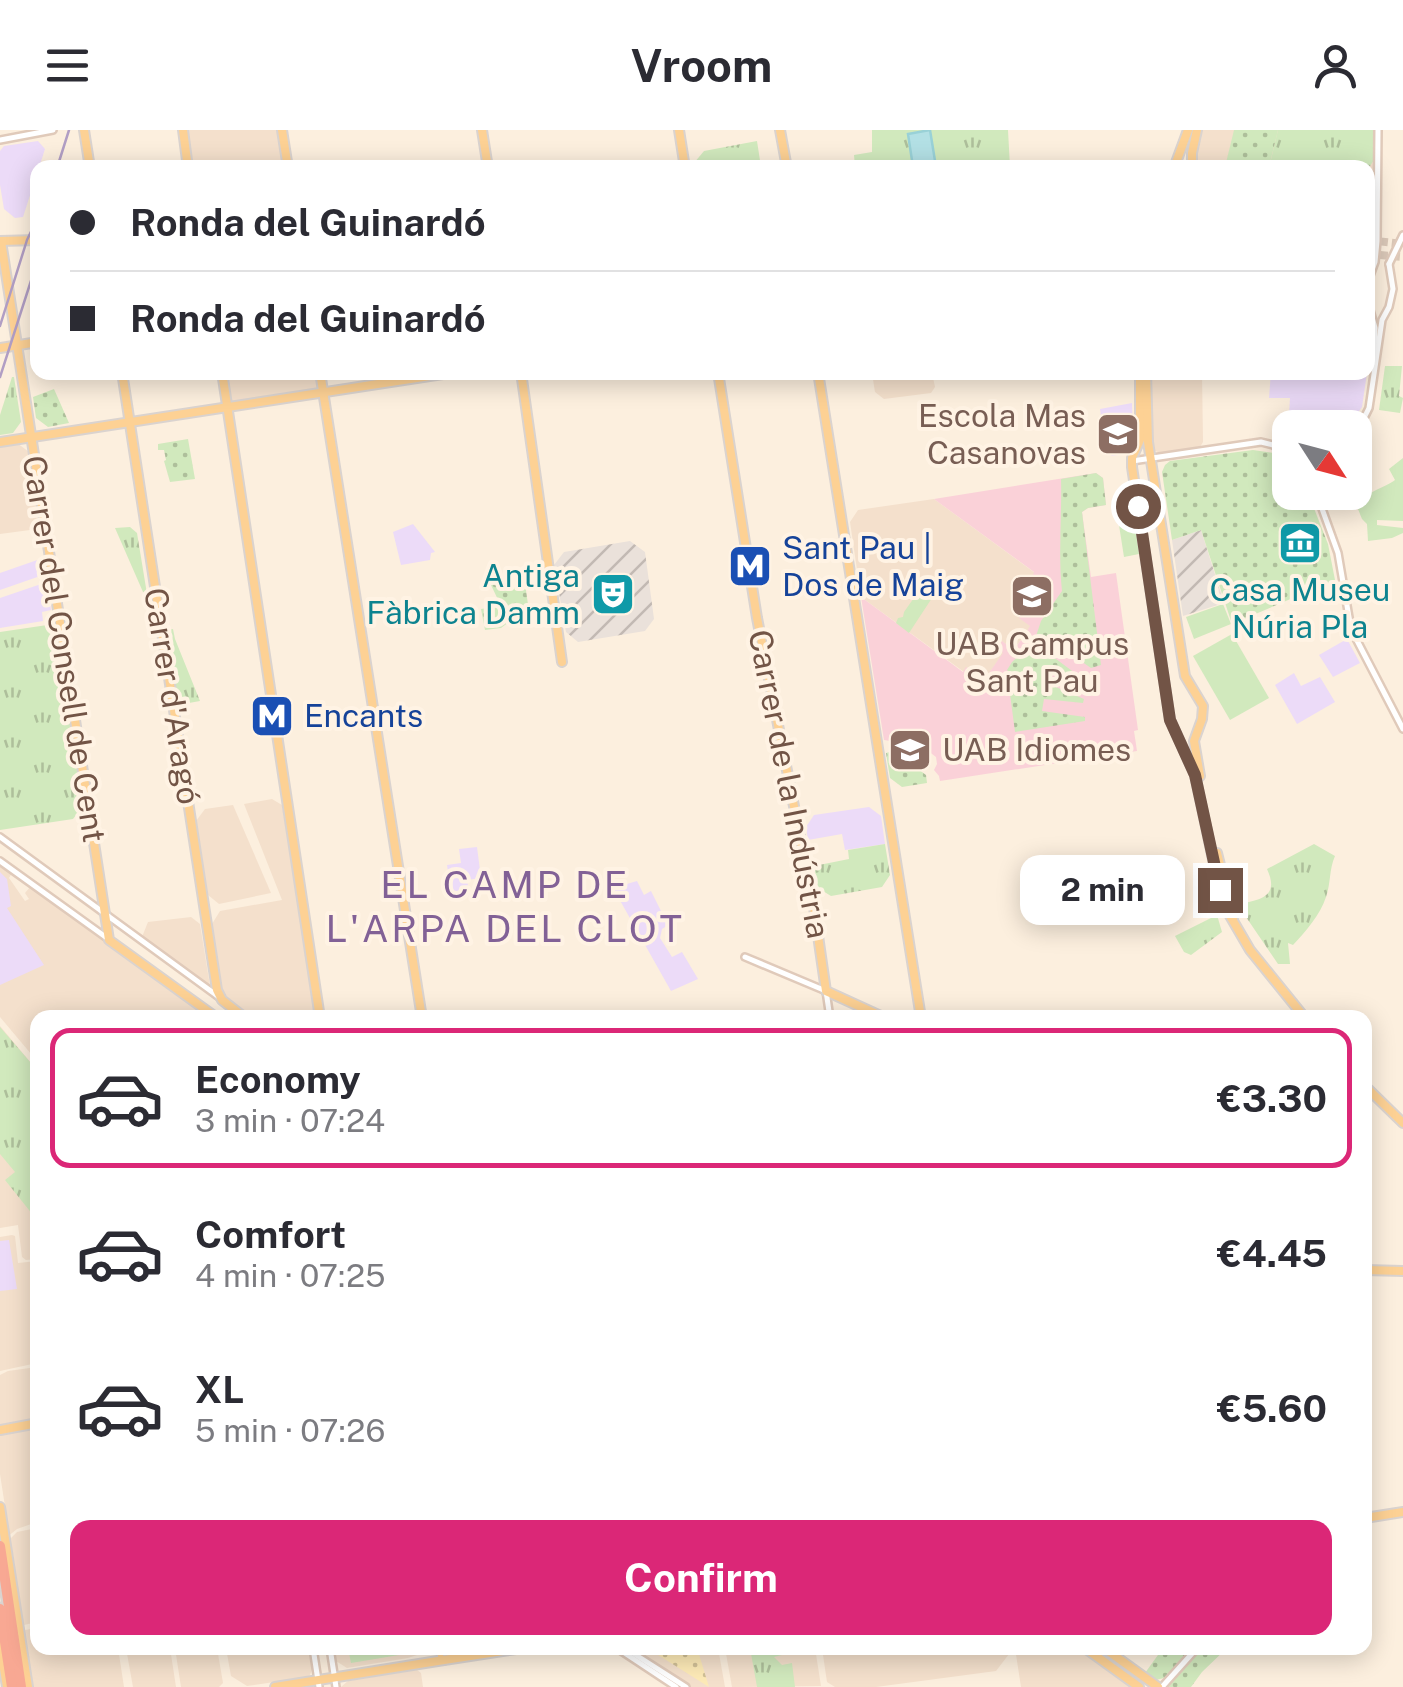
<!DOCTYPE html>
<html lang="en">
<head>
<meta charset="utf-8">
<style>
	:root { --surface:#fff; --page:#f7f7f7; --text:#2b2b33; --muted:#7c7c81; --line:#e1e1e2; --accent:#db2777 }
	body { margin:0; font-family:"Public Sans",sans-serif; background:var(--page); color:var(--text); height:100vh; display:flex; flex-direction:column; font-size:38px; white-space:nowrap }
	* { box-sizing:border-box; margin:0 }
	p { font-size:32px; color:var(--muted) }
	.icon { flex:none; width:55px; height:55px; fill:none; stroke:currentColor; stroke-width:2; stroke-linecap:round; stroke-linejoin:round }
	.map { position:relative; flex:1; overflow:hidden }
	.sheet { position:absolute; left:30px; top:880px; width:1342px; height:645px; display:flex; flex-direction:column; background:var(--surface); border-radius:20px; box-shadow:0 5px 25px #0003 }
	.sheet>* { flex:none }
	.banner { position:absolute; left:30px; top:30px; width:1345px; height:220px; border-radius:20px; box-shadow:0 5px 25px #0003; display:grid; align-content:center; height:220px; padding:0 40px; background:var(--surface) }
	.needle { width:65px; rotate:126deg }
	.tools { position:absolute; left:1272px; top:280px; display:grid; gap:20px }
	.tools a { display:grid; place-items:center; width:100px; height:100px; border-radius:20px; background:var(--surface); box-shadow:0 5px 25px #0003; font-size:50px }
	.end { position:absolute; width:45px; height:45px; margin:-22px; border:12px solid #725446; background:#fff; box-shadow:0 0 0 5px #fff }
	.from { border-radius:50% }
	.bubble { position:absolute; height:70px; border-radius:20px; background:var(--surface); box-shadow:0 5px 25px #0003; font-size:32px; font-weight:700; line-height:70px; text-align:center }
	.banner b { display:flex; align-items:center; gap:35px; height:95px; font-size:38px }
	.banner b+b { border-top:2px solid var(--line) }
	.banner i { width:25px; height:25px; background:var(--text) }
	ul { padding:18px 0 0; list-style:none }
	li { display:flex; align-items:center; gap:30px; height:140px; margin:0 20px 15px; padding:0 20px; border:5px solid transparent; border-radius:20px }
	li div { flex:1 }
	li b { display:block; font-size:38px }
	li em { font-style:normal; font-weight:700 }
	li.current { border-color:var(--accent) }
	li>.icon { width:90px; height:90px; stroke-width:1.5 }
	.button { display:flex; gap:20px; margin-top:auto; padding:20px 40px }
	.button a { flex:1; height:115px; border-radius:20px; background:var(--accent); color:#fff; font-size:40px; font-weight:700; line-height:115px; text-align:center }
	header { display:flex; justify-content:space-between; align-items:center; height:130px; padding:0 40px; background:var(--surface); font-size:45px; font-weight:700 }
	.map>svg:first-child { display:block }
	.residential { fill:#f4e0cc }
	.industrial { fill:url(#industrial-furrows) }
	.education { fill:#ecdbf8 }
	.medical { fill:#fad1d8 }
	.grass { fill:#d1e9bd }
	.sand { fill:url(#sand-dots) }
	.park { fill:url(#park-tufts) }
	.garden { fill:url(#garden-dots) }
	.water { fill:#b3e0e5; stroke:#99d1d7; stroke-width:2.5 }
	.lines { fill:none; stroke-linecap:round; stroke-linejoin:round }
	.major-tunnel { stroke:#dac8b8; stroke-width:8; stroke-dasharray:8 4; stroke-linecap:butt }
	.minor-casing { stroke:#e0caba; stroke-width:10 }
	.major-casing { stroke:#dad3cf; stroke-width:12 }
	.highway-casing { stroke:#dad3cf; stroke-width:15 }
	.minor { stroke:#fff; stroke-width:5 }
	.major { stroke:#fdd194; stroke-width:8 }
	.highway { stroke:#f8a893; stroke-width:10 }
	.tram { stroke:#b19ec4; stroke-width:2.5 }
	.major-bridge-casing { stroke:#dad3cf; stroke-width:12; stroke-linecap:butt }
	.major-bridge { stroke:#fdd194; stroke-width:8 }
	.route { stroke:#725446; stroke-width:12 }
	.labels { text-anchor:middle; stroke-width:8; stroke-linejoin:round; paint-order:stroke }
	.education-label { font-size:32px; fill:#785e54; stroke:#fff3e4; text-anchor:end }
	.transit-label { font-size:32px; fill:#164399; stroke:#fff3e4; text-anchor:start }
	.culture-label { font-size:32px; fill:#0d838f; stroke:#fff3e4; text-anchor:end }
	.street-label { font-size:32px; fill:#725446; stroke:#fff3e4 }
	.quarter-label { font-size:38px; letter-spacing:2.5px; fill:#826196; stroke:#fff3e4 }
</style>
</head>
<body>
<header><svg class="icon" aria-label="menu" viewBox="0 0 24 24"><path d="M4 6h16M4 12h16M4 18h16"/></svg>Vroom<svg class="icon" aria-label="person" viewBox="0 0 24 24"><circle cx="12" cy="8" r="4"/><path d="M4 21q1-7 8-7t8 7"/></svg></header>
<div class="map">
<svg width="1403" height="1557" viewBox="0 0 1403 1557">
	<defs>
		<pattern id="industrial-furrows" width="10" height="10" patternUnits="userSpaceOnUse" patternTransform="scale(2.5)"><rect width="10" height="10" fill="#eae1da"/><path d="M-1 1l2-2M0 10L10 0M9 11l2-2" fill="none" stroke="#c2b9b3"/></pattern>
		<pattern id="sand-dots" width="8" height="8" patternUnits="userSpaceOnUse" patternTransform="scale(2.5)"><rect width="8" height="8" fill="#fdeab7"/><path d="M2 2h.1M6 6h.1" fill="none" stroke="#d1c097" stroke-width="1.8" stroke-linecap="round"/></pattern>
		<pattern id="park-tufts" width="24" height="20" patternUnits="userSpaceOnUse" patternTransform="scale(2.5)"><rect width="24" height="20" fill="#d1e9bd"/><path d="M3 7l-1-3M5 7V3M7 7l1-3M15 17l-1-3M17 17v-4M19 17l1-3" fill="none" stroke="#aebf9b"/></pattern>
		<pattern id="garden-dots" width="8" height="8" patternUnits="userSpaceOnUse" patternTransform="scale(2.5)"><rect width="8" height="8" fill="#d1e9bd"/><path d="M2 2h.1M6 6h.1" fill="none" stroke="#aebf9b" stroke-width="1.8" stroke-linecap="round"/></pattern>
	</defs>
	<rect width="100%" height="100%" fill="#fcefde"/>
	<g class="residential">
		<path d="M183,0H282L288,37H188Z"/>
		<path d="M1202,0H1376V92L1374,122L1368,142V38H1195L1196,22Z"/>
		<path d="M222,243H320L323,262L227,276Z"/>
		<path d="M872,243H932L935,257L931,263L884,269L875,262Z"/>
		<path d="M1149,243H1202L1203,312L1200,317L1160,323L1153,320L1151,317Z"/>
		<path d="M17,313L29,322L39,388L30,400L0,404V315Z"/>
		<path d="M934,369L1035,443L1033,446L1050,459L1030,486L1020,488L1031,496L1024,505V510L1020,511L1014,520L1003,512L1004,523L984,550L967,538L964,542L861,467L850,392L858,380Z"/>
		<path d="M272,669L282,675L317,887H249L227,871L223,865L212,794L220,781L282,770L244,674Z"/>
		<path d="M233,675L271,763L219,774L208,765L196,691L205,679Z"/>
		<path d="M0,734L12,743L9,748L25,771L29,769L25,763L31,756L206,883L208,887L38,888L37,931L0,887Z"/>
		<path d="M191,787L200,794L210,856L142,807L148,792Z"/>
		<path d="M0,896L37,940V1129L26,1130L22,1127L18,1095L0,1098Z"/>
		<path d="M12,1105L15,1106L18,1133L37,1131V1233L0,1241V1107Z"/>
		<path d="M37,1237V1291L0,1297V1245L8,1241Z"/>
		<path d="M37,1298V1392L17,1399L7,1407L5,1395L8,1396L0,1344V1304Z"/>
		<path d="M37,1398V1492L24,1495L19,1487H22L13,1424L9,1421L8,1415L11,1408L17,1402Z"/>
		<path d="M37,1498L38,1518H118L124,1557H33L26,1510L22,1508V1503L25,1500Z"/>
		<path d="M126,1518H170L176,1557H133Z"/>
		<path d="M175,1518H217L223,1553L219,1557H181Z"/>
		<path d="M226,1518H310L313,1537L309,1547L247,1556L231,1546Z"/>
		<path d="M333,1518H417V1525L408,1528L347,1538L336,1531Z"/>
		<path d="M630,1518H718L725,1557H689Z"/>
		<path d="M725,1518H815L821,1556L732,1557Z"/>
		<path d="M822,1518H1008L1009,1524L996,1541L876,1557H835L827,1552Z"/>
		<path d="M1015,1518H1078L1132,1557H1021Z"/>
		<path d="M417,1540L421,1543L423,1557H341L348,1551Z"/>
	</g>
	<g class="industrial">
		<path d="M1201,400L1224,473L1183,486L1172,410Z"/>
		<path d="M630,411L645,422L654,489L645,501L578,512L566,502L554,435L564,422Z"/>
	</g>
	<g class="education">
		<path d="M38,11L45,19L23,87L15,88L4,79L0,55V21L4,16Z"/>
		<path d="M1271,242L1367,243L1362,277L1352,291L1289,284L1290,268H1269Z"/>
		<path d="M1132,273L1133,308L1124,324L1112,326L1106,321L1100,279Z"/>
		<path d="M413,394L435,422L431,423L430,430L401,435L393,402Z"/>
		<path d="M43,428L46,444L0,460V443Z"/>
		<path d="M47,452L51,480L42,482L43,491L0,498V468Z"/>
		<path d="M1347,509L1360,533L1333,547L1319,525Z"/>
		<path d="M1294,543L1301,556L1320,547L1335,572L1297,594L1275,555Z"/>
		<path d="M869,677L881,686L885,714L845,720L842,704L808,710L806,697L814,685Z"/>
		<path d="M477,717L481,748L467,750L470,766L452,769L447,735L461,733L459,719Z"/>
		<path d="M0,742L7,749L11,776L7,778L44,835L0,855Z"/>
		<path d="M637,751L644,765L651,761L668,795L662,799L660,808L672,827L682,822L698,849L671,861L613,758Z"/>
		<path d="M9,1110L17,1159L0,1161V1111Z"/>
	</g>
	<path class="medical" d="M1096,343L1103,348L1106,375L1088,378L1082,382L1091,447L1116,443L1138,600L1134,601L1137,621L940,651L939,646L934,640L937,634L936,627L907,605L899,607L896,612L884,610L861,467L963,542L966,537L984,550L1003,523L997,518L1002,511L1014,520L1020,511L1024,510V506L1030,496L1019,488L1024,481L1031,486L1050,459L1033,445L1034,442L934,369Z"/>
	<g class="grass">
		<path d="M1403,328V391L1377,390V395L1403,398V403L1392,408L1368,411L1367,394L1362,389L1352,364L1366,366C1374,360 1391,354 1395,350L1389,339Z"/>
		<path d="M1130,373L1133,375L1139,424L1124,427L1116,376Z"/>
		<path d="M923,461L932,468L909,503L896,493L898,488L903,487L904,482L916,465L919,466Z"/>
		<path d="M1223,474L1231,494L1194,509L1186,487Z"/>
		<path d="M1232,504L1269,568L1230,590L1193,526Z"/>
		<path d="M348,1518H410L405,1524L351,1533Z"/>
	</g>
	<path class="sand" d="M647,1518L698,1521L709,1557Z"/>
	<g class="park">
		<path d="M872,0H1008L1010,37H855L854,25L872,22Z"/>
		<path d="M1278,0H1374V30L1368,39L1269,38Z"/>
		<path d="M757,11L761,37H695L694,33L704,21Z"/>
		<path d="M1385,236H1402L1399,266L1403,268L1400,283L1379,280Z"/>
		<path d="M12,247H14L21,292L13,303L0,305V285Z"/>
		<path d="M130,397L137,403L147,464L143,462L115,398Z"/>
		<path d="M54,494L83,676L73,689L0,700V502Z"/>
		<path d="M173,499L175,509L200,571L178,575L168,500Z"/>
		<path d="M885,714L890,745L882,757L831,766L818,758L814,736L849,729L848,720Z"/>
		<path d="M1314,714L1335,726C1329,739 1331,753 1326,767C1320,785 1306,801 1293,815L1288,813L1290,834H1278L1246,787L1243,773C1266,769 1278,763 1267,739Z"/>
		<path d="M1217,785L1222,802L1191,825L1184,822L1175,806Z"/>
		<path d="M0,897L37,940V1090L5,1050L15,1042L0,1024Z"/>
		<path d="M750,1518H785L786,1524L774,1527L782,1535L792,1533L795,1557H757Z"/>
	</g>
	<g class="garden">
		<path d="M1234,0H1278L1269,37H1225Z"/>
		<path d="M54,259L69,293L48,297L36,288L33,267Z"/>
		<path d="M188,309L195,349L170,352L164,331L166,330L164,320H158V314Z"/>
		<path d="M1253,320L1274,323L1290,333V362L1308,363L1328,414L1335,450L1232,494L1201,400L1172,410L1162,342L1165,335L1170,331Z"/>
		<path d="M1096,343L1103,348L1106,375L1088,378L1082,382L1101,535L1091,538L1059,516L1052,526L1087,552L1085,555L1048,541L1044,552L1084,569L1083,573L1044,569L1042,581L1085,587V591L1015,602L1010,564L1001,559L1011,544L1007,540L1012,532L1034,512L1041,491L1062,461C1058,424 1062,386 1061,349Z"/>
		<path d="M518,446H524L531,496H520L513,489L501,498L485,500L481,479L501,476L491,455L518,452Z"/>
		<path d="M893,621L906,631L905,636L909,638L914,636L926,645L927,653L902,657L890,648L886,623Z"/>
		<path d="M1163,1518H1193L1164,1548L1156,1550L1145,1543Z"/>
		<path d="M1202,1518H1227L1202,1542L1191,1557H1169L1171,1551Z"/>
	</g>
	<path class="water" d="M930,0L936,37H913L908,4Z"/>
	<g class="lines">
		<g class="major-tunnel">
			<path d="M1368,110L1403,114"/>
			<path d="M1368,124L1403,127"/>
		</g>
		<g class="minor-casing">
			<g id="minor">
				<path d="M0,10L53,0"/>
				<path d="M1389,134L1403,105"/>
				<path d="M1368,151L1375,132L1377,111L1378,0"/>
				<path d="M1368,173L1375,198L1374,227"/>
				<path d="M1355,299L1363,290L1369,278L1382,190L1389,177L1393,159L1389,134"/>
				<path d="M1132,331L1261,312L1273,315L1290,324"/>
				<path d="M1316,362L1338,423L1351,499L1403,599"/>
				<path d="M0,707L219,867"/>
				<path d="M0,731L107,808"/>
				<path d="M745,827L826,861L830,888"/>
				<path d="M313,1518L319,1557"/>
				<path d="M330,1518L336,1557"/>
				<path d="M617,1518L676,1557"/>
				<path d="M625,1518L686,1557"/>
				<path d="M1162,1557L1197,1518"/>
			</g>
		</g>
		<g class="major-casing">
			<g id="major">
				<path d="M84,0L90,38"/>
				<path d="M183,0L188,38"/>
				<path d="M282,0L288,38"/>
				<path d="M482,0L488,38"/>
				<path d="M679,0L685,38"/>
				<path d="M780,0L787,38"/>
				<path d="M1174,38L1188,0"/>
				<path d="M1192,38V23L1197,0"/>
				<path d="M0,111L38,110"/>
				<path d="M1,111L109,810L217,888"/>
				<path d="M0,218L38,212"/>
				<path d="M122,242L217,860L222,870L245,888"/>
				<path d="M222,242L320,888"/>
				<path d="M320,242L422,888"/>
				<path d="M521,242L562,532"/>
				<path d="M718,242L757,488L814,778L826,861L885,888"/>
				<path d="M818,242L921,888"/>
				<path d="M1140,242V310L1132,328V337L1170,590L1195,645L1222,772L1250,820L1305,888"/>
				<path d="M1146,242L1148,312L1185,546L1203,576L1202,589L1194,611L1200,646"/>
				<path d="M0,312L456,242"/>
				<path d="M1217,723L1233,787"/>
				<path d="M1365,956L1403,993"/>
				<path d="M1365,1140L1403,1141"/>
				<path d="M0,1300L38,1293"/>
				<path d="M0,1377L28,1557"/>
				<path d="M1365,1388L1403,1382"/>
				<path d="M0,1514L7,1557"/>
				<path d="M1085,1518L1139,1557"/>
				<path d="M1104,1518L1158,1557"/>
				<path d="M442,1526L500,1518"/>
				<path d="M275,1557L444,1530"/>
			</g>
		</g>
		<g class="highway-casing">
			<g id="highway">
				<path d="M0,1416L21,1557"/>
				<path d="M0,1479L12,1557"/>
			</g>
		</g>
		<use href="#minor" class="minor"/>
		<use href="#major" class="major"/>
		<use href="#highway" class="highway"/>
		<g class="tram">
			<path d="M57,38L69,0"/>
			<path d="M0,196L27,110L38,87"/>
			<path d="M0,247L38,129"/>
		</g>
		<g class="major-bridge-casing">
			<path id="major-bridge" d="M444,1530L523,1518"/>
		</g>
		<use href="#major-bridge" class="major-bridge"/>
	</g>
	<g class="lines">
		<path class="route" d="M1138,376L1170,590L1195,645L1220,760"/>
	</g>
	<defs>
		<g id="school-square" transform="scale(2.25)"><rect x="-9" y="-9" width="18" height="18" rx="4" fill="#8d6e63" stroke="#fff3e4"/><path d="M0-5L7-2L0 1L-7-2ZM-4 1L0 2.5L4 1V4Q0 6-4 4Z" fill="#fff"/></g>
		<g id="museum-square" transform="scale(2.25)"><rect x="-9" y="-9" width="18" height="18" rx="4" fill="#0f9aa8" stroke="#fff3e4"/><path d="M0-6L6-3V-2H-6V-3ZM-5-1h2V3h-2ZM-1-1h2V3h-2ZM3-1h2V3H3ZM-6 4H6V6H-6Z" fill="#fff"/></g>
		<g id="metro-square" transform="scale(2.25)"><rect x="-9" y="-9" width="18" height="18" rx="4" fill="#1a4fb4" stroke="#fff3e4"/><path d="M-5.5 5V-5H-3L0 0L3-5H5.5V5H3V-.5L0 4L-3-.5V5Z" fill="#fff"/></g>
		<g id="theatre-square" transform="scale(2.25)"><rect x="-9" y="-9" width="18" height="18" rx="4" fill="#0f9aa8" stroke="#fff3e4"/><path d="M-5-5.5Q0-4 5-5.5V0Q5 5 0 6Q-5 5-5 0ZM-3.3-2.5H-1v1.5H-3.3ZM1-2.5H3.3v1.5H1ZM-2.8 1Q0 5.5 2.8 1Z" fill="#fff"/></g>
		<g id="university-square" transform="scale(2.25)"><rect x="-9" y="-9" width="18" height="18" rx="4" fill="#8d6e63" stroke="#fff3e4"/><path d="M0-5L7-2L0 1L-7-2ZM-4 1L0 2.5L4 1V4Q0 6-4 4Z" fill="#fff"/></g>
	</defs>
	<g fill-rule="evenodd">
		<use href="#school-square" x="1118" y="304"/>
		<use href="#museum-square" x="1300" y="413"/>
		<use href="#metro-square" x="750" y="436"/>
		<use href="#theatre-square" x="613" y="464"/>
		<use href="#university-square" x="1032" y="466"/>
		<use href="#metro-square" x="272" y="586"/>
		<use href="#university-square" x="910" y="620"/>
	</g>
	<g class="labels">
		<g class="education-label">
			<text x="1086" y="297">Escola Mas<tspan x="1086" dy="37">Casanovas</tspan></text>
			<text x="1032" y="525" text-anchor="middle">UAB Campus<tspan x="1032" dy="37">Sant Pau</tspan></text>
			<text x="942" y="631" text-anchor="start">UAB Idiomes</text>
		</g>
		<g class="transit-label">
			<text x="782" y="429">Sant Pau |<tspan x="782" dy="37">Dos de Maig</tspan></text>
			<text x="304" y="597">Encants</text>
		</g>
		<g class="culture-label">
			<text x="580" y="457">Antiga<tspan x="580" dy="37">Fàbrica Damm</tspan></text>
			<text x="1300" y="471" text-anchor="middle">Casa Museu<tspan x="1300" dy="37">Núria Pla</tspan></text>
		</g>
		<g class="street-label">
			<text transform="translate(64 519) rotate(81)" y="11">Carrer del Consell de Cent</text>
			<text transform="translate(172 566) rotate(81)" y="11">Carrer d'Aragó</text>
			<text transform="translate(789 654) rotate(79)" y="11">Carrer de la Indústria</text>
		</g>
		<g class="quarter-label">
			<text x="505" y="768">EL CAMP DE<tspan x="505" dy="44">L'ARPA DEL CLOT</tspan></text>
		</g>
	</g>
</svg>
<div class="tools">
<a><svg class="needle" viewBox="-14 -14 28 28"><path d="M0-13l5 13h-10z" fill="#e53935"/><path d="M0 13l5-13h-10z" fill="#7c7c81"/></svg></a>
</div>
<i class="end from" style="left:1138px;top:376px"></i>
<i class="end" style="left:1220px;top:760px"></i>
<div class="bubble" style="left:1020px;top:725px;width:165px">2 min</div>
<div class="banner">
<b><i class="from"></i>Ronda del Guinardó</b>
<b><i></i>Ronda del Guinardó</b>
</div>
<section class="sheet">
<ul>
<li class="current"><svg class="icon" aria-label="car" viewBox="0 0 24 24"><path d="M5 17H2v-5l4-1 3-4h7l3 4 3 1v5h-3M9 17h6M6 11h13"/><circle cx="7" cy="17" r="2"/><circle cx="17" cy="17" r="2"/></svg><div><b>Economy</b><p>3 min · 07:24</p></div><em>€3.30</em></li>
<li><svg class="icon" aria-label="car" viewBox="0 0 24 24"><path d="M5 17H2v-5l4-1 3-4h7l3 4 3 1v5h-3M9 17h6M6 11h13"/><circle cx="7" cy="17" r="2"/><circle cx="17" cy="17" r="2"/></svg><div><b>Comfort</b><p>4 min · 07:25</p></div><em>€4.45</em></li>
<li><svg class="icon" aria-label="car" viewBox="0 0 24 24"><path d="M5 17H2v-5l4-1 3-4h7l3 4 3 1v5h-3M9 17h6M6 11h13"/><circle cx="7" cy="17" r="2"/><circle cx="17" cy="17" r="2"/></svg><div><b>XL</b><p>5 min · 07:26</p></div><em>€5.60</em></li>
</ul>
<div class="button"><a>Confirm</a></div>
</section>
</div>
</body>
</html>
